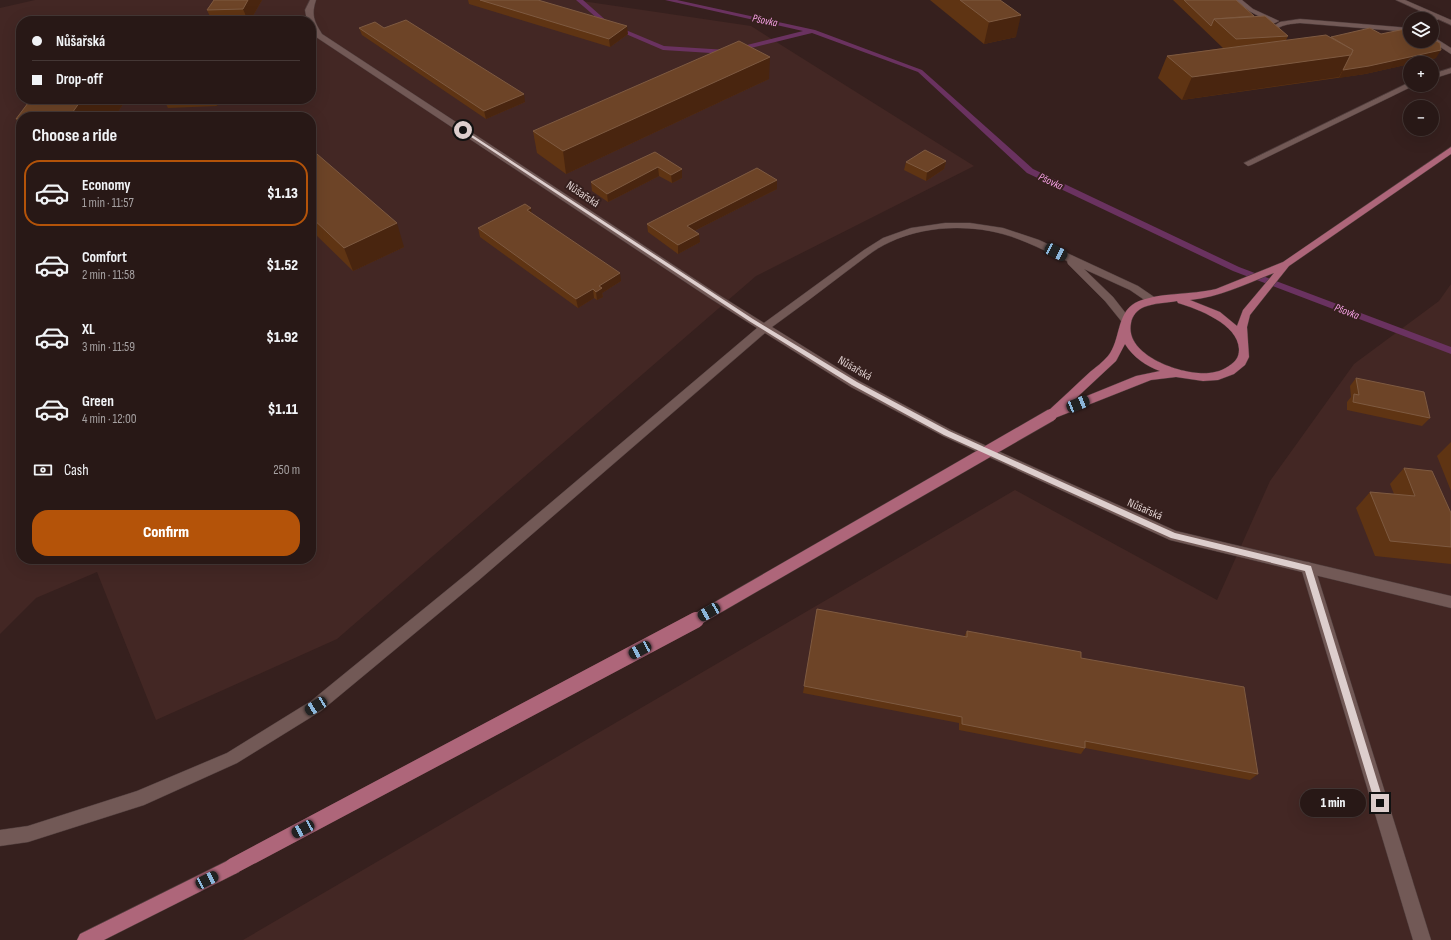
<!DOCTYPE html>
<html lang="en">
<head>
<meta charset="utf-8">
<style>
	:root { --surface:#281816; --page:#30211f; --text:#f1f3f6; --muted:#a5a0a1; --line:#443735; --accent:#b45309 }
	body { margin:0; font-family:"Sofia Sans Condensed",sans-serif; background:var(--page); color:var(--text); height:100vh; display:flex; flex-direction:column; font-size:15px; white-space:nowrap }
	* { box-sizing:border-box; margin:0 }
	p { font-size:13px; color:var(--muted) }
	.icon { flex:none; width:22px; height:22px; fill:none; stroke:currentColor; stroke-width:2; stroke-linecap:round; stroke-linejoin:round }
	.map { position:relative; flex:1; overflow:hidden }
	.drawer { position:absolute; left:16px; top:112px; width:300px; height:452px; display:flex; flex-direction:column; background:var(--surface); border-radius:16px; box-shadow:0 4px 16px #0002,0 0 0 1px var(--line) }
	.drawer>* { flex:none }
	.top-card { position:absolute; left:16px; top:16px; width:300px; height:88px; border-radius:16px; box-shadow:0 4px 16px #0002,0 0 0 1px var(--line); display:grid; align-content:center; height:88px; padding:0 16px; background:var(--surface) }
	.fabs { position:absolute; left:1403px; top:12px; display:grid; gap:8px }
	.fabs a { display:grid; place-items:center; width:36px; height:36px; border-radius:50%; background:var(--surface); box-shadow:0 4px 16px #0002,0 0 0 1px var(--line); font-size:20px }
	.end { position:absolute; width:18px; height:18px; margin:-9px; border:5px solid #ddcecd; background:#111; box-shadow:0 0 0 2px #111 }
	.from { border-radius:50% }
	.bubble { position:absolute; height:28px; border-radius:14px; background:var(--surface); box-shadow:0 4px 16px #0002,0 0 0 1px var(--line); font-size:13px; font-weight:800; line-height:28px; text-align:center }
	.car { position:absolute; width:12px; height:24px; margin:-12px -6px; border-radius:5px; box-shadow:0 0 3px 1px #0007; background:linear-gradient(#222 24%,#8ab4d8 0 40%,#222 0 76%,#8ab4d8 0 86%,#222 0) }
	.top-card b { display:flex; align-items:center; gap:14px; height:38px; font-size:15px }
	.top-card b+b { border-top:1px solid var(--line) }
	.top-card i { width:10px; height:10px; background:var(--text) }
	ul { padding:0; list-style:none }
	li { display:flex; align-items:center; gap:12px; height:66px; margin:0 8px 6px; padding:0 8px; border:2px solid transparent; border-radius:16px }
	li div { flex:1 }
	li b { display:block; font-size:15px }
	li em { font-style:normal; font-weight:800 }
	li.selected { border-color:var(--accent) }
	li>.icon { width:36px; height:36px; stroke-width:1.5 }
	h2 { padding:0 16px; font-size:18px; line-height:48px }
	.pay { display:flex; align-items:center; gap:10px; height:44px; padding:0 16px; font-size:15px }
	.pay p { margin-inline-start:auto }
	.primary-button { display:flex; gap:8px; margin-top:auto; padding:8px 16px }
	.primary-button a { flex:1; height:46px; border-radius:16px; background:var(--accent); color:#fff; font-size:16px; font-weight:800; line-height:46px; text-align:center }
	.map>svg:first-child { display:block }
	.built { fill:#432724; fill-rule:evenodd }
	.lines { fill:none; stroke-linecap:round; stroke-linejoin:round }
	.stream { fill:#6a3260; fill-rule:evenodd }
	.lane-casing { stroke:#4e3c3b; stroke-width:1 }
	.street-casing { stroke:#4e3c3b; stroke-width:1 }
	.primary-casing { stroke:#4e3c3b; stroke-width:1 }
	.lane { fill:#725956; fill-rule:evenodd }
	.street { fill:#725956; fill-rule:evenodd }
	.primary { fill:#ae667a; fill-rule:evenodd }
	.primary-bridge-far1-casing { stroke:#4e3c3b; stroke-width:13; stroke-linecap:butt }
	.primary-bridge-casing { stroke:#4e3c3b; stroke-width:16; stroke-linecap:butt }
	.primary-bridge-far1 { stroke:#ae667a; stroke-width:12 }
	.primary-bridge { stroke:#ae667a; stroke-width:16 }
	.wall { fill:#5f3413 }
	.shaded-wall { fill:#49250f }
	.building { fill:#6d4427; stroke:#7e5a41 }
	.route { fill:#ddcecd }
	.labels { text-anchor:middle; stroke-width:4; stroke-linejoin:round; paint-order:stroke }
	.far-water-label { font-size:11px; font-style:italic; fill:#f7a1e5; stroke:#36201e }
	.street-label { font-size:12px; fill:#ddcecd; stroke:#36201e }
</style>
</head>
<body>
<div class="map">
<svg width="1451" height="940" viewBox="0 0 1451 940">
	<rect width="100%" height="100%" fill="#36201e"/>
	<g class="built">
		<path d="M35,0H575L751,26L974,166L756,276L337,639L156,720L97,572L36,598L0,634V8ZM21,21H311V99H21ZM21,117H311V559H21Z"/>
		<path d="M1451,284V940H243L1015,490L1217,600L1270,481L1354,364L1439,301Z"/>
	</g>
	<g class="lines">
		<path class="stream" d="M576,0H583L609,23L664,46L727,50L803,31L665,0H677L815,30L922,70L1033,169L1239,267L1451,347V354L1233,271L1027,173L918,72L812,33L727,54L663,50L605,25Z"/>
		<g class="lane-casing">
			<g id="lane">
				<path d="M1235,0H1242L1253,9L1279,21L1275,23H1272L1249,11Z"/>
				<path d="M1434,15H1437L1441,17L1432,24L1431,19Z"/>
				<path d="M1300,19L1410,28V32L1300,23C1291,24 1284,24 1277,29L1285,37L1281,39H1278L1269,29L1280,22Z"/>
				<path d="M1432,36L1451,48V54L1431,41Z"/>
				<path d="M1451,68V73L1432,79V74Z"/>
				<path d="M1408,83L1415,85L1251,165L1248,166L1244,163Z"/>
				<path d="M1308,562L1313,564L1315,568L1431,940H1413L1301,568L1303,564Z"/>
			</g>
		</g>
		<g class="street-casing">
			<g id="street">
				<path d="M310,0H316C311,15 314,21 322,34L716,293L764,323L864,250L883,238L911,228L945,223H970L1003,228L1039,240L1138,286L1157,299L1158,301L1157,303H1149L1130,290L1084,269L1113,297L1131,320L1126,323L1122,322L1105,301L1068,264L1067,261C1045,251 1025,240 1003,234C968,224 923,226 890,242C874,249 861,261 847,271C822,290 797,309 772,327L859,381L951,430L1176,531L1451,596V608L1170,540L943,436L851,387L765,333L479,580L321,711L237,763L144,805L28,842L0,846V830L28,826L137,791L227,753L311,701L469,572L757,328L708,297L316,37L311,28V21H307L305,10Z"/>
				<path d="M1396,0H1405L1451,20V25Z"/>
			</g>
		</g>
		<g class="primary-casing">
			<g id="primary">
				<path d="M1451,147V154L1289,266L1250,315L1247,327L1249,357L1245,365L1234,374L1218,380L1203,381L1176,377L1151,380L1055,418L1051,419L1047,418L1045,415L1047,412C1061,399 1075,386 1090,372C1096,367 1103,362 1108,356C1121,340 1116,314 1135,303C1156,292 1193,295 1216,289L1283,262ZM1274,273L1243,310L1237,326L1220,312L1190,300C1220,297 1246,284 1274,273ZM1177,301L1178,303C1198,309 1238,324 1239,349C1239,354 1238,358 1234,362C1226,369 1219,372 1209,373C1184,376 1124,356 1131,323C1132,316 1137,310 1144,307C1154,303 1166,303 1177,301ZM1125,344C1133,357 1146,366 1160,371L1136,376L1072,402L1116,361Z"/>
				<path d="M233,858L239,860L241,866L239,872L104,940H77L80,934Z"/>
			</g>
		</g>
		<use href="#lane" class="lane"/>
		<use href="#street" class="street"/>
		<use href="#primary" class="primary"/>
		<g class="primary-bridge-far1-casing">
			<path id="primary-bridge-far1" d="M694,621L1051,415"/>
		</g>
		<g class="primary-bridge-casing">
			<path id="primary-bridge" d="M233,866L696,620"/>
		</g>
		<use href="#primary-bridge-far1" class="primary-bridge-far1"/>
		<use href="#primary-bridge" class="primary-bridge"/>
	</g>
	<g class="wall">
		<path d="M214,0H262L250,21H212L207,10Z"/>
		<path d="M468,0H538L628,34L610,47L469,4Z"/>
		<path d="M930,0H1000L1016,37L984,44Z"/>
		<path d="M1173,0H1236L1254,16L1288,36L1286,40L1381,34L1436,58L1365,74L1182,100L1158,78L1167,56L1223,48Z"/>
		<path d="M359,28H384L525,102L486,119L362,35Z"/>
		<path d="M769,79L566,174L537,153L533,131Z"/>
		<path d="M31,99H126L115,117H21V127L16,119Z"/>
		<path d="M164,99H221L217,106L168,108L164,100Z"/>
		<path d="M655,152L682,178L672,183L659,176L608,202L592,191L591,182Z"/>
		<path d="M311,156L404,247L353,271L311,230Z"/>
		<path d="M946,161L944,169L926,181L904,170L906,162Z"/>
		<path d="M777,189L694,231L700,242L678,254L648,232L647,224Z"/>
		<path d="M532,213L621,281L602,293L603,297L597,300L594,298L578,308L480,237L478,228Z"/>
		<path d="M1356,378L1430,418L1422,426L1347,410V402L1351,397L1350,386Z"/>
		<path d="M1451,442V491L1437,456Z"/>
		<path d="M1404,468L1451,513V564L1375,556L1356,508L1370,492L1394,494L1390,484Z"/>
		<path d="M817,609L964,637L967,631L1081,658L1258,774L1250,780L1085,748L1081,754L959,730V723L803,693Z"/>
	</g>
	<g class="shaded-wall">
		<path d="M248,0H262L250,21H248L243,9Z"/>
		<path d="M1021,15L1016,37L984,44L989,22Z"/>
		<path d="M627,26L628,34L610,47L609,39Z"/>
		<path d="M1441,50L1436,58L1413,63H1410V64L1365,74L1339,78L1343,70Z"/>
		<path d="M1351,55L1339,77L1182,100L1192,77Z"/>
		<path d="M770,57L769,79L566,174L563,151Z"/>
		<path d="M524,94L525,102L486,119L484,111Z"/>
		<path d="M82,99H126L115,117H70V116Z"/>
		<path d="M214,99H221L217,106Z"/>
		<path d="M946,161L944,169L926,181L927,172Z"/>
		<path d="M658,167L659,176L608,202L607,194Z"/>
		<path d="M682,169V178L672,183L671,175Z"/>
		<path d="M777,180V189L688,234L687,226Z"/>
		<path d="M531,208L532,217L527,210Z"/>
		<path d="M397,223L404,247L353,271L344,248Z"/>
		<path d="M699,234L700,242L678,254V245Z"/>
		<path d="M620,273L621,281L602,293L603,297L597,300L596,292L599,286Z"/>
		<path d="M593,289L594,298L578,308L576,299Z"/>
	</g>
	<g class="building">
		<path d="M214,0H248L243,9L207,10Z"/>
		<path d="M480,0H538L627,26L609,39Z"/>
		<path d="M960,0H1000L1021,15L989,22Z"/>
		<path d="M1184,0H1236L1254,16L1214,19L1211,26Z"/>
		<path d="M1265,16L1288,36L1236,39L1214,19Z"/>
		<path d="M406,20L524,94L484,111L359,28L375,22L384,28Z"/>
		<path d="M1370,28L1381,34L1410,28V41H1432V39L1440,43L1441,50L1369,66L1343,70L1353,50L1331,37Z"/>
		<path d="M1326,35L1353,50L1351,55L1192,77L1167,56Z"/>
		<path d="M739,41L770,57L563,151L533,131Z"/>
		<path d="M31,99H82L70,116L21,117V118L16,119Z"/>
		<path d="M164,99H186L164,100Z"/>
		<path d="M925,150L946,161L927,172L906,162Z"/>
		<path d="M655,152L682,169L671,175L658,167L607,194L591,182Z"/>
		<path d="M317,154L397,223L344,248L311,217V156Z"/>
		<path d="M757,168L777,180L687,226L699,234L678,245L647,224Z"/>
		<path d="M525,204L531,208L527,210L620,273L599,286L602,288L596,292L593,289L576,299L478,228Z"/>
		<path d="M1356,378L1424,392L1430,418L1353,402L1354,394L1359,395Z"/>
		<path d="M1404,468L1432,471L1451,513V547L1390,541L1370,492L1415,496Z"/>
		<path d="M817,609L967,637V631L1081,652V658L1244,687L1258,774L1085,741V748L962,724V717L804,686Z"/>
	</g>
	<path class="route" d="M463,129L753,319L857,382L949,431L1175,533L1311,566L1384,803L1382,806L1380,807L1377,806L1375,803L1305,571L1171,538L944,435L852,385L749,321L462,131Z"/>
	<g class="labels">
		<g class="far-water-label">
			<text transform="translate(765 20) rotate(12)" y="4">Pšovka</text>
			<text transform="translate(1051 181) rotate(25)" y="4">Pšovka</text>
			<text transform="translate(1347 311) rotate(21)" y="4">Pšovka</text>
		</g>
		<g class="street-label">
			<text transform="translate(583 194) rotate(34)" y="4">Nůšařská</text>
			<text transform="translate(855 368) rotate(30)" y="4">Nůšařská</text>
			<text transform="translate(1145 509) rotate(24)" y="4">Nůšařská</text>
		</g>
	</g>
</svg>
<div class="fabs">
<a><svg class="icon" aria-label="layers" viewBox="0 0 24 24"><path d="M12 4l9 5-9 5-9-5zM3 14l9 5 9-5"/></svg></a>
<a>+</a>
<a>−</a>
</div>
<i class="end from" style="left:463px;top:130px"></i>
<i class="end" style="left:1380px;top:803px"></i>
<div class="bubble" style="left:1300px;top:789px;width:66px">1 min</div>
<i class="car" style="left:1056px;top:252px;rotate:117deg"></i>
<i class="car" style="left:1078px;top:404px;rotate:68deg"></i>
<i class="car" style="left:709px;top:612px;rotate:240deg"></i>
<i class="car" style="left:640px;top:650px;rotate:242deg"></i>
<i class="car" style="left:316px;top:706px;rotate:238deg"></i>
<i class="car" style="left:303px;top:829px;rotate:242deg"></i>
<i class="car" style="left:207px;top:880px;rotate:63deg"></i>
<div class="top-card">
<b><i class="from"></i>Nůšařská</b>
<b><i></i>Drop-off</b>
</div>
<section class="drawer">
<h2>Choose a ride</h2>
<ul>
<li class="selected"><svg class="icon" aria-label="car" viewBox="0 0 24 24"><path d="M5 17H2v-5l4-1 3-4h7l3 4 3 1v5h-3M9 17h6M6 11h13"/><circle cx="7" cy="17" r="2"/><circle cx="17" cy="17" r="2"/></svg><div><b>Economy</b><p>1 min · 11:57</p></div><em>$1.13</em></li>
<li><svg class="icon" aria-label="car" viewBox="0 0 24 24"><path d="M5 17H2v-5l4-1 3-4h7l3 4 3 1v5h-3M9 17h6M6 11h13"/><circle cx="7" cy="17" r="2"/><circle cx="17" cy="17" r="2"/></svg><div><b>Comfort</b><p>2 min · 11:58</p></div><em>$1.52</em></li>
<li><svg class="icon" aria-label="car" viewBox="0 0 24 24"><path d="M5 17H2v-5l4-1 3-4h7l3 4 3 1v5h-3M9 17h6M6 11h13"/><circle cx="7" cy="17" r="2"/><circle cx="17" cy="17" r="2"/></svg><div><b>XL</b><p>3 min · 11:59</p></div><em>$1.92</em></li>
<li><svg class="icon" aria-label="car" viewBox="0 0 24 24"><path d="M5 17H2v-5l4-1 3-4h7l3 4 3 1v5h-3M9 17h6M6 11h13"/><circle cx="7" cy="17" r="2"/><circle cx="17" cy="17" r="2"/></svg><div><b>Green</b><p>4 min · 12:00</p></div><em>$1.11</em></li>
</ul>
<div class="pay"><svg class="icon" aria-label="cash" viewBox="0 0 24 24"><path d="M3 7h18v10H3z"/><circle cx="12" cy="12" r="2"/></svg>Cash<p>250 m</p></div>
<div class="primary-button"><a>Confirm</a></div>
</section>
</div>
</body>
</html>
